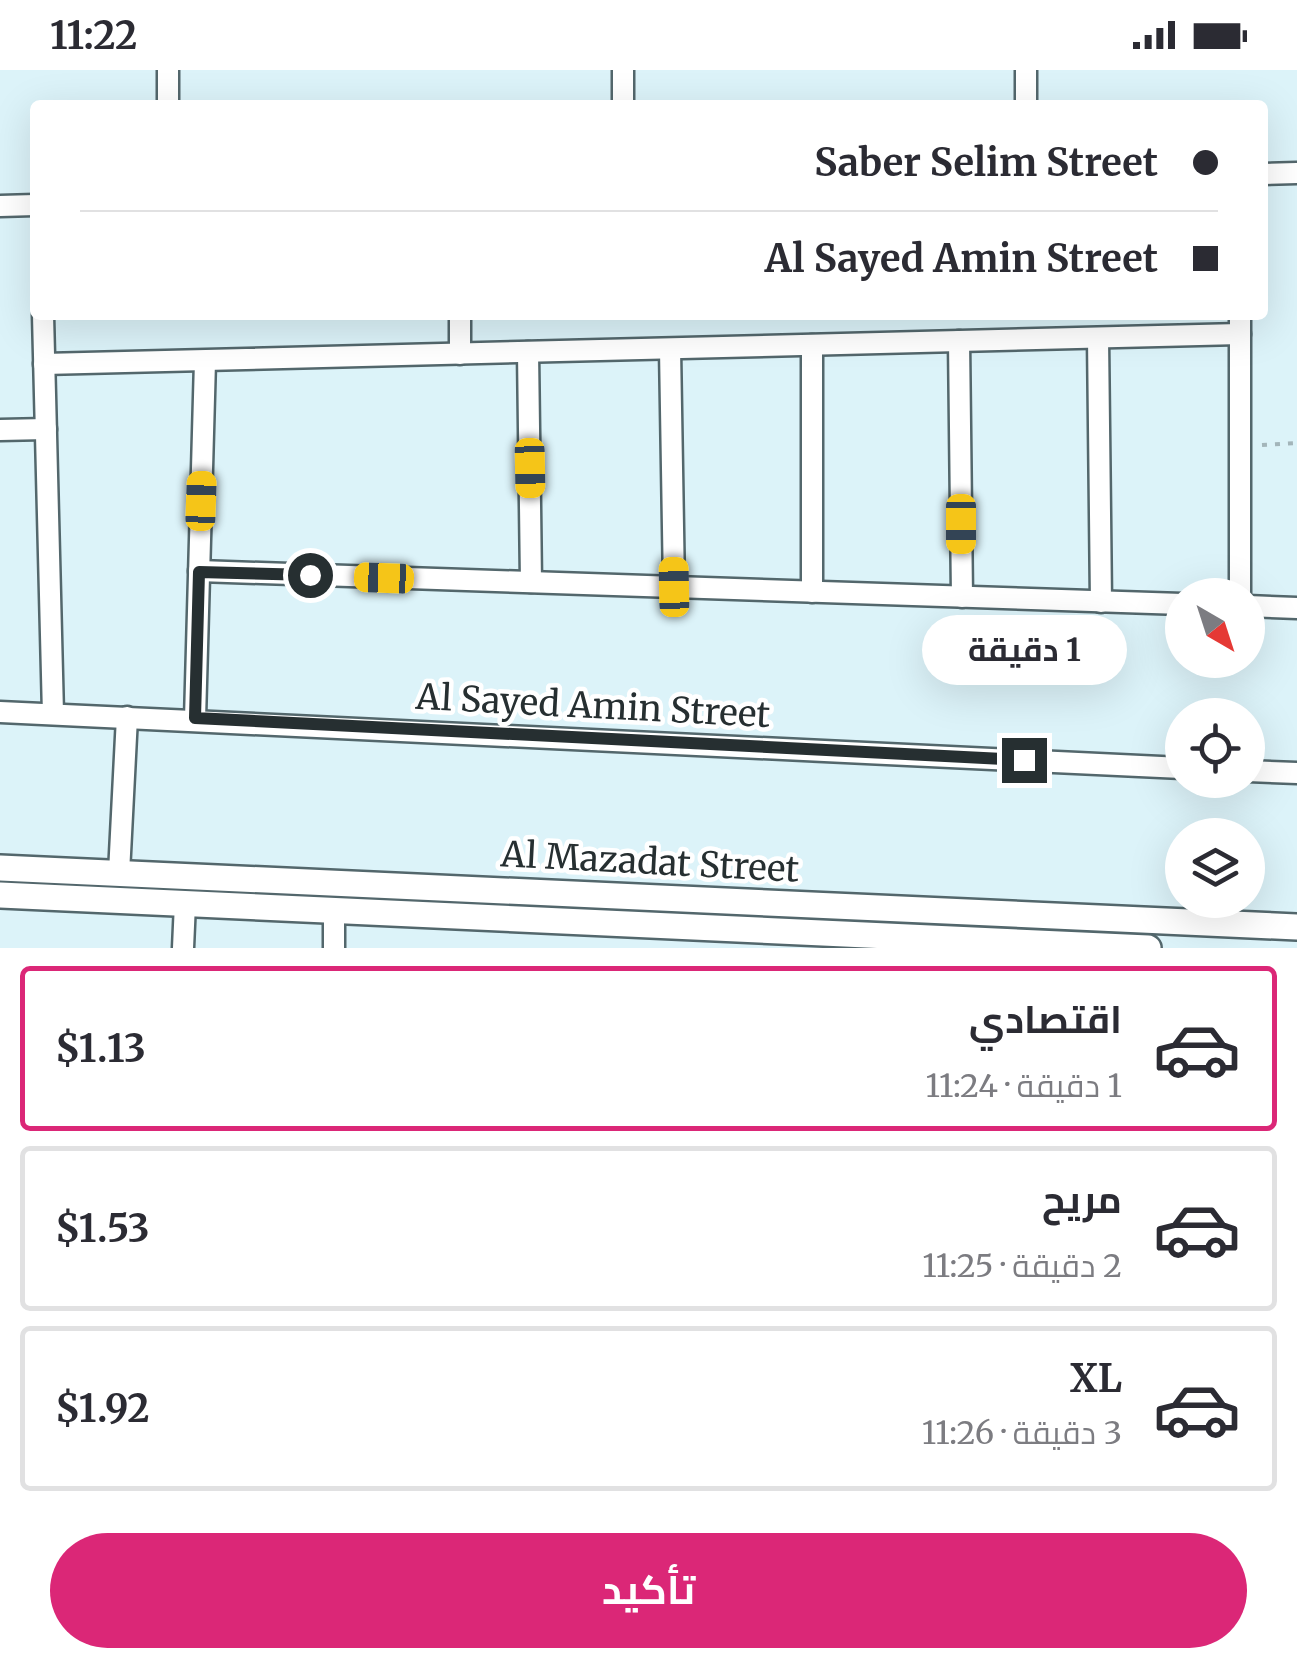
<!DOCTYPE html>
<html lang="ar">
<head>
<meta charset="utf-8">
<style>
	:root { --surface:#fff; --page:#f7f7f7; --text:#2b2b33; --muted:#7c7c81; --line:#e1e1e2; --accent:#db2777 }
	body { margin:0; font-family:Merriweather,Cairo,serif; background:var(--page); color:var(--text); direction:rtl; height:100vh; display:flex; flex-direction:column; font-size:38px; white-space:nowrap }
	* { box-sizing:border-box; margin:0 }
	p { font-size:32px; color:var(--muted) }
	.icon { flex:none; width:55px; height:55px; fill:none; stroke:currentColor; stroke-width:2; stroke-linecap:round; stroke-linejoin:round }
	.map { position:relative; height:878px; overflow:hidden; direction:ltr }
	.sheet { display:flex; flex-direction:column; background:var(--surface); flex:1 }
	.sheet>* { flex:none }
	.banner { position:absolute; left:30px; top:30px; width:1238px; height:220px; border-radius:10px; box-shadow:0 10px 40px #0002; direction:rtl; display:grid; align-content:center; height:220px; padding:0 50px; background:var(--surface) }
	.needle { width:65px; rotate:141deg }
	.buttons { position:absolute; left:1165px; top:508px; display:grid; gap:20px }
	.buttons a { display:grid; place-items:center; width:100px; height:100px; border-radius:50%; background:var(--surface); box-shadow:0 10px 40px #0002; font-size:50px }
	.end { position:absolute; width:45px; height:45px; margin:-22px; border:12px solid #262f31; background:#fff; box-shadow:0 0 0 5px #fff }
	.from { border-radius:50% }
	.bubble { position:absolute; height:70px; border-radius:35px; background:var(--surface); box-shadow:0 10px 40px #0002; font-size:32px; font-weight:700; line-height:70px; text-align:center; direction:rtl }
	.car { position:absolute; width:30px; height:60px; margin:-30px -15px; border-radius:12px; box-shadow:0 0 8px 2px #0007; background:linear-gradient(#f5c518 24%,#345 0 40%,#f5c518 0 76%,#345 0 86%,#f5c518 0) }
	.banner b { display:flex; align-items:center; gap:35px; height:95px; font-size:38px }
	.banner b+b { border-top:2px solid var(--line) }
	.banner i { width:25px; height:25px; background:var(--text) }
	ul { padding:18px 0 0; list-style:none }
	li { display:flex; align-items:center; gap:30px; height:165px; margin:0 20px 15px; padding:0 30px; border:5px solid var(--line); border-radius:10px }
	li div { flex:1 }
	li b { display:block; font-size:38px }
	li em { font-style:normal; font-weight:700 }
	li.selected { border-color:var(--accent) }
	li>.icon { width:90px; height:90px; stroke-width:1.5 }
	.action { display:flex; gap:20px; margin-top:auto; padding:20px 50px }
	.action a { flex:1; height:115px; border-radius:60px; background:var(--accent); color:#fff; font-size:40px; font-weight:700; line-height:115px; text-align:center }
	.status { display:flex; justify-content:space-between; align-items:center; height:70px; padding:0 50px; background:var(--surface); direction:ltr }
	.status svg { height:28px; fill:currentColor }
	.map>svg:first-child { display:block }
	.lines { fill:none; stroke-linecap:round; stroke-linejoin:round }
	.minor-casing { stroke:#53676c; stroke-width:25 }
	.tertiary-casing { stroke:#53676c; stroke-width:30 }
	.path { stroke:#a3b5ba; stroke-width:4; stroke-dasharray:5 8; stroke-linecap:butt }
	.minor { stroke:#fff; stroke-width:20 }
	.tertiary { stroke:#fff; stroke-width:25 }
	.route { stroke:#262f31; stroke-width:12 }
	.labels { text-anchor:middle; stroke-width:9; stroke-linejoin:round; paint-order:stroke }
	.street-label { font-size:35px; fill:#262f31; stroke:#fff }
</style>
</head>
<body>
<div class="status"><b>11:22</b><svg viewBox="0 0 49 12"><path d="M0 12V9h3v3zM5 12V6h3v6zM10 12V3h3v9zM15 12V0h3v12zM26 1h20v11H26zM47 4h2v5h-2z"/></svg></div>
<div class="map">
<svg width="1297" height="878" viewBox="0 0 1297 878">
	<rect width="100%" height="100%" fill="#dcf3f9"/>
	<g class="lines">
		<g class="minor-casing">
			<g id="minor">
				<path d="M168,0V35"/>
				<path d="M623,0V35"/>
				<path d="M1026,0V35"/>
				<path d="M1262,104L1297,103"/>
				<path d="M0,136L35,135"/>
				<path d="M43,245L53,644"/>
				<path d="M460,245V284"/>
				<path d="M1098,268L1101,532"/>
				<path d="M959,271L962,527"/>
				<path d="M670,279L674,517"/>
				<path d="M528,282L531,512"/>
				<path d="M44,294L1240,264"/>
				<path d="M0,360L46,359"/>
				<path d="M199,501L1182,534"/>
				<path d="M812,522V275"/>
				<path d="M1240,525V245"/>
				<path d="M1248,536L1297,538"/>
				<path d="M0,642L1182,698"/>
				<path d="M195,649L205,291"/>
				<path d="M1248,701L1297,703"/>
				<path d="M119,803L127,647"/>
				<path d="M183,878L185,833"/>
				<path d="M334,878V840"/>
			</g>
		</g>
		<g class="tertiary-casing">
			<g id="tertiary">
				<path d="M0,798L1297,857"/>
				<path d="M0,825L1148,878"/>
			</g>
		</g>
		<path class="path" d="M1262,375L1297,373"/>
		<use href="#minor" class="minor"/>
		<use href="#tertiary" class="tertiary"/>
	</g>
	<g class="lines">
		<path class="route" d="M310,505L199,502L195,648L1024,690"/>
	</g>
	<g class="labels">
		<g class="street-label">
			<text transform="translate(593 636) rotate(3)" y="12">Al Sayed Amin Street</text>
			<text transform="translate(650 792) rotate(3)" y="12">Al Mazadat Street</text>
		</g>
	</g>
</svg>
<div class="buttons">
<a><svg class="needle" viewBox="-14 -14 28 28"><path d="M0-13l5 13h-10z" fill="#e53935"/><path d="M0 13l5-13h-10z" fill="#7c7c81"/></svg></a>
<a><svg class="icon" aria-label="locate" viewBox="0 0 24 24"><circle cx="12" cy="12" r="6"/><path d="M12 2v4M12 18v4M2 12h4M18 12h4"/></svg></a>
<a><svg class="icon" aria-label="layers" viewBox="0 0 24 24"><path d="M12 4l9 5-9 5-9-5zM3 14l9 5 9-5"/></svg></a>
</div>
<i class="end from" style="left:310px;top:505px"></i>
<i class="end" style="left:1024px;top:690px"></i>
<div class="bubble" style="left:922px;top:545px;width:205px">1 دقيقة</div>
<i class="car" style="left:530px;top:398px;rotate:179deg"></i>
<i class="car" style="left:201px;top:431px;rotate:2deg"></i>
<i class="car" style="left:961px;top:454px;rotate:180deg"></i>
<i class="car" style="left:384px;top:508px;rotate:272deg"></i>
<i class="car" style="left:674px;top:517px;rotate:359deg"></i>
<div class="banner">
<b><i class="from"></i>Saber Selim Street</b>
<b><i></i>Al Sayed Amin Street</b>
</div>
</div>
<section class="sheet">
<ul>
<li class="selected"><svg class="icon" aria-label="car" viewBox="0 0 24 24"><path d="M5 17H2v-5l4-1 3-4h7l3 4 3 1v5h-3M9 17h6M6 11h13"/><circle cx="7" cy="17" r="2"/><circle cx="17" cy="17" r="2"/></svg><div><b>اقتصادي</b><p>1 دقيقة · 11:24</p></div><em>$1.13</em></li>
<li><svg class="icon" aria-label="car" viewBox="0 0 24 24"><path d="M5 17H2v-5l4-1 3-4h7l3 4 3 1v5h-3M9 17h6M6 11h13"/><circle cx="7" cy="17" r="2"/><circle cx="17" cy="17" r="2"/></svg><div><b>مريح</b><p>2 دقيقة · 11:25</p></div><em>$1.53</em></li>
<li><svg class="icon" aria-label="car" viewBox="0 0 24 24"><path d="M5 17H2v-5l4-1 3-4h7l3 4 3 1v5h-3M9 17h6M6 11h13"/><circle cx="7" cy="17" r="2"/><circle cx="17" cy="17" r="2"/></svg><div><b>XL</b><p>3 دقيقة · 11:26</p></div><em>$1.92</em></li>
</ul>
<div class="action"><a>تأكيد</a></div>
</section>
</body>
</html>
